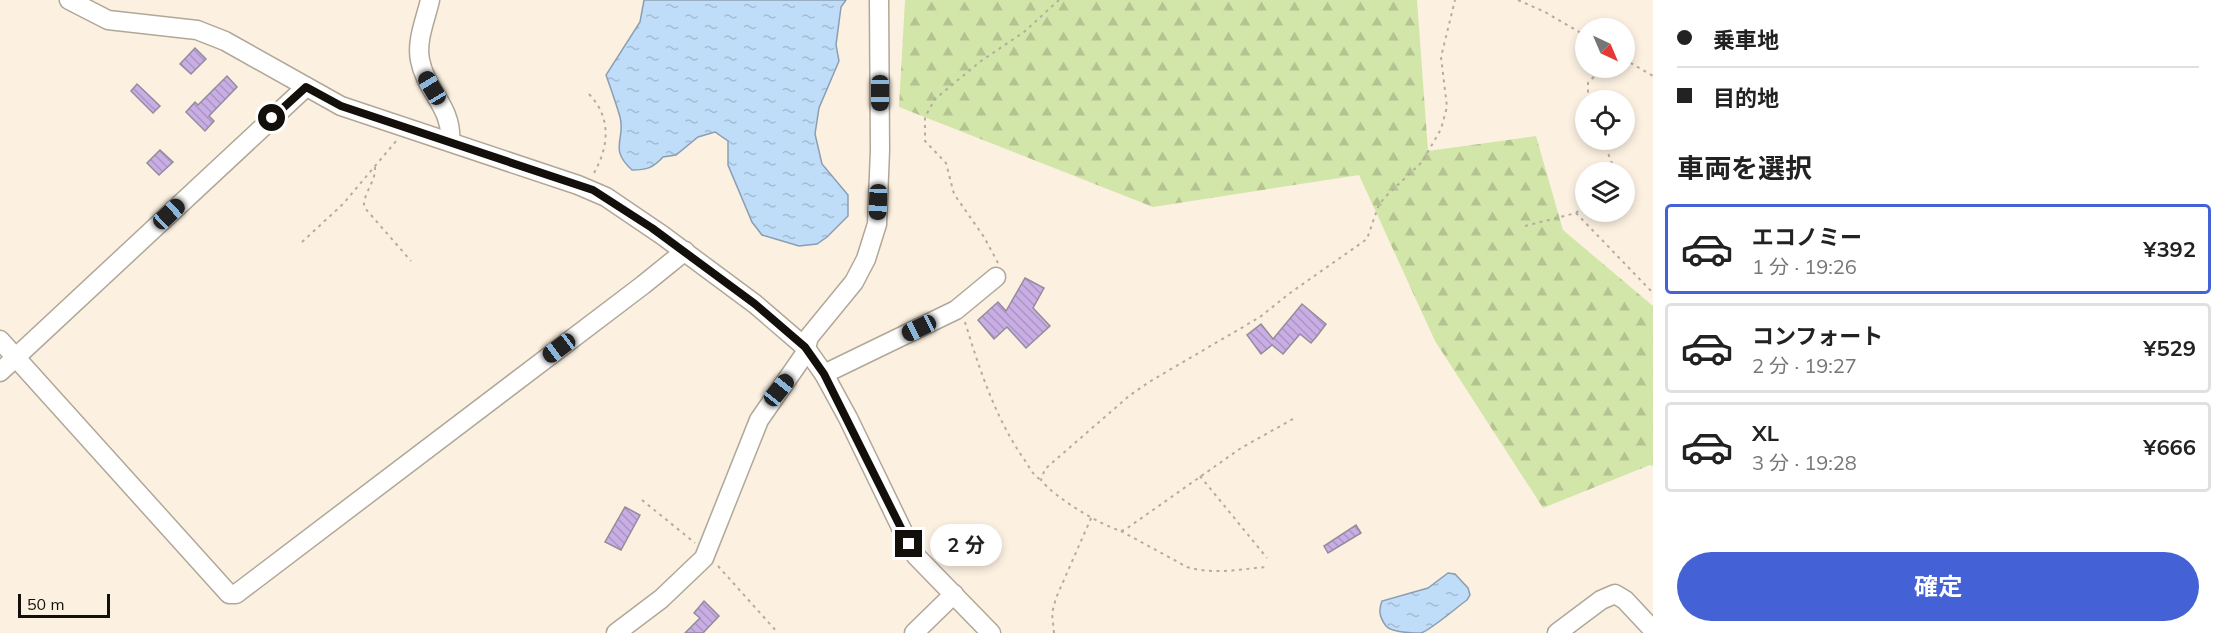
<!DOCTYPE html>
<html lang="ja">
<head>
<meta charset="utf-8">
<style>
	:root { --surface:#fff; --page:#f6f6f6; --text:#222; --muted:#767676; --line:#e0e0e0; --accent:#4462d5 }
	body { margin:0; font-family:Mulish,"Noto Sans JP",sans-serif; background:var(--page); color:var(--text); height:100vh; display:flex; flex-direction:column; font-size:22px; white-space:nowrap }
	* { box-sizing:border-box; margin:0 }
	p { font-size:20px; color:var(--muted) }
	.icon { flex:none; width:33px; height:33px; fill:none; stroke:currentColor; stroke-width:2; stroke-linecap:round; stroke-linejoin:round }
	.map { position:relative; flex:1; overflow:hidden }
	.drawer { display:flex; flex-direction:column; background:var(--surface); width:570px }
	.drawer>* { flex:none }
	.guide { display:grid; align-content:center; height:132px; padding:0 24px; background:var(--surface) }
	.needle { width:39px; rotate:136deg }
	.fabs { position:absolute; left:1575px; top:18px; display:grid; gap:12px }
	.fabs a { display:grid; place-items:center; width:60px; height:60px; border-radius:50%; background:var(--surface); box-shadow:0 3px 9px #0003; font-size:30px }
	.scale { position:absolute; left:18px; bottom:15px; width:92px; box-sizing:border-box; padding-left:6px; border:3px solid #130f0a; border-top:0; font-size:16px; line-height:21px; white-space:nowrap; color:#130f0a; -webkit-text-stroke:4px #fcf1e1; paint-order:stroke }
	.end { position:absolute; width:27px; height:27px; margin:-14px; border:8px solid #130f0a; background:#fff; box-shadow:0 0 0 3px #fff }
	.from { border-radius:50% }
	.bubble { position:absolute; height:42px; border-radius:21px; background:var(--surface); box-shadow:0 3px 9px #0003; font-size:20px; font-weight:700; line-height:42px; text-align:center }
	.car { position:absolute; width:18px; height:36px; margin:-18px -9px; border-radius:8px; box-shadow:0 0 4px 2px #0007; background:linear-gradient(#222 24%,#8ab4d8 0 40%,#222 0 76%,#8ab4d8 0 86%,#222 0) }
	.guide b { display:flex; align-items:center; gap:21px; height:57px; font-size:22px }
	.guide b+b { border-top:2px solid var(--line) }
	.guide i { width:15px; height:15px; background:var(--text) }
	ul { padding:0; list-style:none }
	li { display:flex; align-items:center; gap:18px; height:90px; margin:0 12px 9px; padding:0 12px; border:3px solid var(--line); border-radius:6px }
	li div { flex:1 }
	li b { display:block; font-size:22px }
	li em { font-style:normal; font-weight:700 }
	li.active { border-color:var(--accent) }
	li>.icon { width:54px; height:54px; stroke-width:1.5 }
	h2 { padding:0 24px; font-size:27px; line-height:72px }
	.action { display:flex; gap:12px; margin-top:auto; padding:12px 24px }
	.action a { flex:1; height:69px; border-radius:36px; background:var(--accent); color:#fff; font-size:24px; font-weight:700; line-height:69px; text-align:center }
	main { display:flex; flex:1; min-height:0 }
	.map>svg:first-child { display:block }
	.forest { fill:url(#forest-firs) }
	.water { fill:url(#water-ripples); stroke:#8b9eb1; stroke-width:1.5 }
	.building { fill:url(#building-back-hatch); stroke:#938c9b; stroke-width:1.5 }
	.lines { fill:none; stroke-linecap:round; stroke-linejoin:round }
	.minor-casing { stroke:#b1a798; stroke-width:21 }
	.path { stroke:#b5aca0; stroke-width:2; stroke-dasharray:3 4.5; stroke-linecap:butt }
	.minor { stroke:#fff; stroke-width:18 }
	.route { stroke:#130f0a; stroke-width:8 }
</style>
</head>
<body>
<main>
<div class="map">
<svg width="1653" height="633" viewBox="0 0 1653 633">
	<defs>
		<pattern id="forest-firs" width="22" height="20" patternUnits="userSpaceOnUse" patternTransform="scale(1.5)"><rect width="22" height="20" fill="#d3e6a9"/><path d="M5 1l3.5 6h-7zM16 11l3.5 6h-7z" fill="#b4c490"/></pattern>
		<pattern id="water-ripples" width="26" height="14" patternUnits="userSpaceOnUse" patternTransform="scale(1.5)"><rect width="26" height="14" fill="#bfdcf8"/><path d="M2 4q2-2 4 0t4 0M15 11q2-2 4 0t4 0" fill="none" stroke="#a3bcd3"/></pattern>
		<pattern id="building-back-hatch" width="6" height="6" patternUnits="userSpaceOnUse" patternTransform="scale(1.5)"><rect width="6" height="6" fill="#c9ade5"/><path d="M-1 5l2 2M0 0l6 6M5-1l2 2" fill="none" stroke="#ac94c3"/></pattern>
	</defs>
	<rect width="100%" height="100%" fill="#fcf1e1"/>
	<path class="forest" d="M905,0H1417L1428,151L1536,136L1563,230L1653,306V466L1650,465L1543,508L1435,341L1359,175L1153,207L899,107Z"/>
	<g class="water">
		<path d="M644,0H846L841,7L836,45L839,61L819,108L815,134L822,164L848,195V216L827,237L817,244L799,246L762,235L752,222L728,165V141L715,132L698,137L676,155L663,157C653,168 647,170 632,170C608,148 626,140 620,117C616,103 611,89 606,75L640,22Z"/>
		<path d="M1448,573L1455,574L1468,588L1470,595L1467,600C1457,607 1431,630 1421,633C1411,633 1392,633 1386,626C1380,618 1378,611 1382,601L1428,588Z"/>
	</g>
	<g class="building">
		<path d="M195,48L206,59L191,74L180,64Z"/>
		<path d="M227,76L237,87L209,116L214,121L205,131L186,112L195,102L198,105Z"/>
		<path d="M137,84L160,106L153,113L131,91Z"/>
		<path d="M160,150L173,162L159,175L147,163Z"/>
		<path d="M1025,278L1044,288L1033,308L1050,326L1026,348L1007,327L994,339L978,320L998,302L1006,311Z"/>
		<path d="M1302,304L1326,324L1317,336L1311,343L1300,334L1283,354L1272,345L1261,354L1247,335L1261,324L1273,339Z"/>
		<path d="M625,507L640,515L621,550L605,542Z"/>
		<path d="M1356,525L1361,533L1328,553L1324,546Z"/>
		<path d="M704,601L719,616L703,633H685L700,618L694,613Z"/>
	</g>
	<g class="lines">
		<g class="minor-casing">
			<g id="minor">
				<path d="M69,0L108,20L197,30L225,41L341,106L578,185L606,197L662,235L755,304L805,347L824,374L848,418L909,544L916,556L991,633"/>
				<path d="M430,0C426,18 416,41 420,60C426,92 453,107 450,142"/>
				<path d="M0,340L229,594H236L643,285L685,251"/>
				<path d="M0,372L306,87"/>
				<path d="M824,374L956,310L996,277"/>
				<path d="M616,633L661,599L704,558L759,420L804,355L809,337L854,282L866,259L877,224L880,150L879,0"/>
				<path d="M914,633L954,594"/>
				<path d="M1557,633L1601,600L1615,594L1625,600L1653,630"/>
			</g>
		</g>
		<g class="path">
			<path d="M1518,0L1545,12L1586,36"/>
			<path d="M1624,59L1653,76"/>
			<path d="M589,94C612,118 609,147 593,175"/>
			<path d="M1588,100V83L1602,68"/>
			<path d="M1603,140L1613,166V172"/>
			<path d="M375,167C376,182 363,193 364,207L411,261"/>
			<path d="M1576,213L1653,293"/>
			<path d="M1525,226L1576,213L1586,204"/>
			<path d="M302,242L343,204L397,140"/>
			<path d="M998,263L984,237L954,194L946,163L925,141V117L935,99L981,61L1024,32L1059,0"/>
			<path d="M965,322C980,371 996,420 1026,462C1030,469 1034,476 1041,480"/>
			<path d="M1293,419L1241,448L1126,529L1121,531C1100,525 1054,497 1041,480L1045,469L1129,396L1149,382L1260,317L1290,293L1367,239L1378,207L1384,198L1422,162L1441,129L1447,107L1441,57L1455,0"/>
			<path d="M1200,476L1267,558"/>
			<path d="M642,500L695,543"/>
			<path d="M1121,531L1187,567C1213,575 1240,569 1266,567"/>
			<path d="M718,566L778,633"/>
			<path d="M1054,633L1052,613L1056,598L1092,516"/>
		</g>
		<use href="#minor" class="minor"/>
	</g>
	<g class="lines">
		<path class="route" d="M272,118L306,87L341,106L593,190L652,228L755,304L805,347L824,374L909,544"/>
	</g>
</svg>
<div class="fabs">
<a><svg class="needle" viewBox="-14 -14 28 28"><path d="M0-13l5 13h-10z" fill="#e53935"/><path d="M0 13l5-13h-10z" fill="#767676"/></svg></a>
<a><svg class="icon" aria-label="locate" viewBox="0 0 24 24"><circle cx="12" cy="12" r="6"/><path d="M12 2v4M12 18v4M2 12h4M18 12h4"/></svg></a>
<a><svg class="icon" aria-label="layers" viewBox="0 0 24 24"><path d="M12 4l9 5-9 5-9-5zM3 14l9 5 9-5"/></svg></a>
</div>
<div class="scale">50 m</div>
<i class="end from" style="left:272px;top:118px"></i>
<i class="end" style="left:909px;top:544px"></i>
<div class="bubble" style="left:930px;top:524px;width:72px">2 分</div>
<i class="car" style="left:432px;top:88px;rotate:329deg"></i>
<i class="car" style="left:880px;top:93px;rotate:180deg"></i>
<i class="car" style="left:878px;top:202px;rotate:182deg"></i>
<i class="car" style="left:169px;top:214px;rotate:47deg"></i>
<i class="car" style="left:919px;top:328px;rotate:244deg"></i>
<i class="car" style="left:559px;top:348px;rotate:233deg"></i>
<i class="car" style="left:779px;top:390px;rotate:39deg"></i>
</div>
<section class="drawer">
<div class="guide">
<b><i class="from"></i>乗車地</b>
<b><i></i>目的地</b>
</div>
<h2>車両を選択</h2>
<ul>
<li class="active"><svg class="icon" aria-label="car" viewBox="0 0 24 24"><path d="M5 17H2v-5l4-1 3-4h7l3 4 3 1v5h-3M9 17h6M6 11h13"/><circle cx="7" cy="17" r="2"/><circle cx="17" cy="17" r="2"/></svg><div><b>エコノミー</b><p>1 分 · 19:26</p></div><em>¥392</em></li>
<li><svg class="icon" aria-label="car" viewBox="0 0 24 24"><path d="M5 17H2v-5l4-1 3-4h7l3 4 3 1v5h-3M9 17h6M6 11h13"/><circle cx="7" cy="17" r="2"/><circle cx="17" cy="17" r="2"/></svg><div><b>コンフォート</b><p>2 分 · 19:27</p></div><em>¥529</em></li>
<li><svg class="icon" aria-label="car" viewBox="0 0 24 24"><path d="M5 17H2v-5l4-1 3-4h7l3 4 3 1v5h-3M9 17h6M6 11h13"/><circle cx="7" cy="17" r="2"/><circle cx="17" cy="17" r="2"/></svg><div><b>XL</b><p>3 分 · 19:28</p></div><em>¥666</em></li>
</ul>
<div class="action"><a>確定</a></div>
</section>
</main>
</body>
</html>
